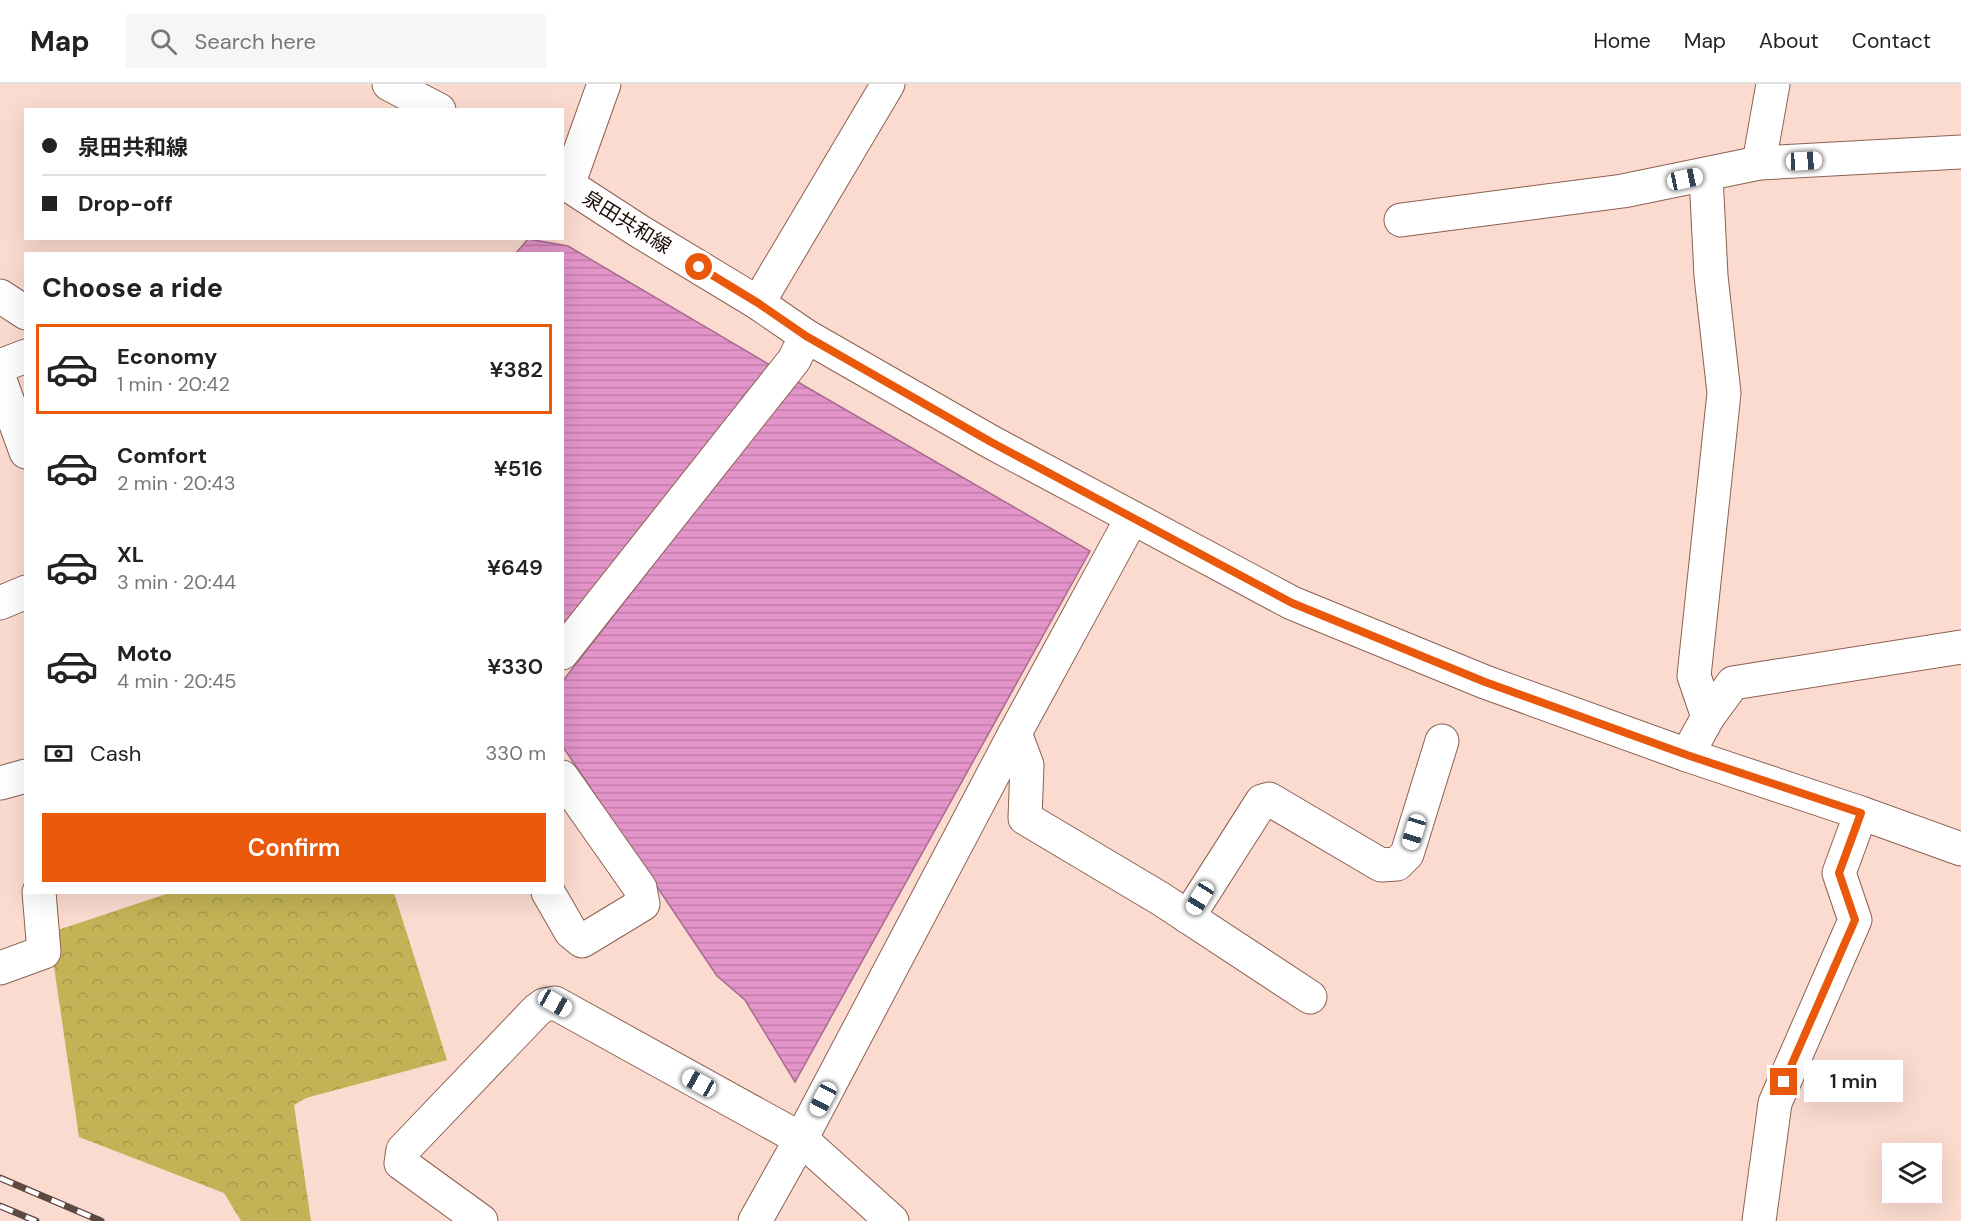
<!DOCTYPE html>
<html lang="en">
<head>
<meta charset="utf-8">
<style>
	:root { --surface:#fff; --page:#f6f6f6; --text:#222; --muted:#767676; --line:#e0e0e0; --accent:#ea580c }
	body { margin:0; font-family:"DM Sans","Noto Sans JP",sans-serif; background:var(--page); color:var(--text); height:100vh; display:flex; flex-direction:column; font-size:22px; white-space:nowrap }
	* { box-sizing:border-box; margin:0 }
	p { font-size:20px; color:var(--muted) }
	.icon { flex:none; width:33px; height:33px; fill:none; stroke:currentColor; stroke-width:2; stroke-linecap:round; stroke-linejoin:round }
	.map { position:relative; flex:1; overflow:hidden }
	.sheet { position:absolute; left:24px; top:168px; width:540px; height:642px; display:flex; flex-direction:column; background:var(--surface); border-radius:0px; box-shadow:0 6px 24px #0002 }
	.sheet>* { flex:none }
	.banner { position:absolute; left:24px; top:24px; width:540px; height:132px; border-radius:0px; box-shadow:0 6px 24px #0002; display:grid; align-content:center; height:132px; padding:0 18px; background:var(--surface) }
	.tools { position:absolute; left:1882px; top:1059px; display:grid; gap:12px }
	.tools a { display:grid; place-items:center; width:60px; height:60px; border-radius:0px; background:var(--surface); box-shadow:0 6px 24px #0002; font-size:30px }
	.end { position:absolute; width:27px; height:27px; margin:-14px; border:8px solid #ea580c; background:#fff; box-shadow:0 0 0 3px #fff }
	.from { border-radius:50% }
	.bubble { position:absolute; height:42px; border-radius:0px; background:var(--surface); box-shadow:0 6px 24px #0002; font-size:20px; font-weight:600; line-height:42px; text-align:center }
	.car { position:absolute; width:18px; height:36px; margin:-18px -9px; border-radius:8px; box-shadow:0 0 4px 2px #0007; background:linear-gradient(#fff 24%,#345 0 40%,#fff 0 76%,#345 0 86%,#fff 0) }
	.banner b { display:flex; align-items:center; gap:21px; height:57px; font-size:22px }
	.banner b+b { border-top:2px solid var(--line) }
	.banner i { width:15px; height:15px; background:var(--text) }
	ul { padding:0; list-style:none }
	li { display:flex; align-items:center; gap:18px; height:90px; margin:0 12px 9px; padding:0 6px; border:3px solid transparent; border-radius:0px }
	li div { flex:1 }
	li b { display:block; font-size:22px }
	li em { font-style:normal; font-weight:600 }
	li.active { border-color:var(--accent) }
	li>.icon { width:54px; height:54px; stroke-width:1.5 }
	h2 { padding:0 18px; font-size:27px; line-height:72px }
	.pay { display:flex; align-items:center; gap:15px; height:66px; padding:0 18px; font-size:22px }
	.pay p { margin-inline-start:auto }
	.primary-button { display:flex; gap:12px; margin-top:auto; padding:12px 18px }
	.primary-button a { flex:1; height:69px; border-radius:0px; background:var(--accent); color:#fff; font-size:24px; font-weight:600; line-height:69px; text-align:center }
	header { display:flex; align-items:center; gap:36px; box-sizing:border-box; height:84px; padding:0 30px; background:var(--surface); border-bottom:2px solid var(--line) }
	header strong { font-size:28px }
	nav { display:flex; gap:33px; margin-inline-start:auto; font-size:21px }
	.search { width:420px; height:54px; background:var(--page); display:flex; align-items:center; gap:15px; box-sizing:border-box; padding:0 21px; border-radius:0px; color:var(--muted); font-size:22px }
	.map>svg:first-child { display:block }
	.forest { fill:url(#forest-crowns) }
	.water { fill:url(#water-rules); stroke:#a86b8f; stroke-width:1.5 }
	.lines { fill:none; stroke-linecap:round; stroke-linejoin:round }
	.minor-casing { stroke:#8d6051; stroke-width:35 }
	.major-casing { stroke:#8d6051; stroke-width:35 }
	.minor { stroke:#fff; stroke-width:33 }
	.major { stroke:#fff; stroke-width:33 }
	.rail-casing { stroke:#5e4842; stroke-width:7 }
	.rail { stroke:#fff; stroke-width:4.5; stroke-dasharray:14; stroke-linecap:butt }
	.route { stroke:#ea580c; stroke-width:8 }
	.labels { text-anchor:middle; stroke-width:4.5; stroke-linejoin:round; paint-order:stroke }
	.street-label { font-size:20px; fill:#1d0c07; stroke:#fff }
</style>
</head>
<body>
<header>
<strong>Map</strong>
<div class="search"><svg class="icon" aria-label="search" viewBox="0 0 24 24"><circle cx="10" cy="10" r="6"/><path d="M15 15l6 6"/></svg>Search here</div>
<nav><a>Home</a><a>Map</a><a>About</a><a>Contact</a></nav>
</header>
<div class="map">
<svg width="1961" height="1137" viewBox="0 0 1961 1137">
	<defs>
		<pattern id="forest-crowns" width="20" height="18" patternUnits="userSpaceOnUse" patternTransform="scale(1.5)"><rect width="20" height="18" fill="#c3b356"/><path d="M2 6a3 3 0 1 1 6 0M12 15a3 3 0 1 1 6 0" fill="none" stroke="#a79949"/></pattern>
		<pattern id="water-rules" width="6" height="5" patternUnits="userSpaceOnUse" patternTransform="scale(1.5)"><rect width="6" height="5" fill="#e394c9"/><path d="M0 2.5h6" fill="none" stroke="#c27eab"/></pattern>
	</defs>
	<rect width="100%" height="100%" fill="#fbdbd0"/>
	<path class="forest" d="M169,809H394L447,976L306,1014L294,1021L311,1137H241L224,1109L79,1053L49,849Z"/>
	<g class="water">
		<path d="M528,155L568,162L770,281L741,315L744,329L563,555L562,170H515Z"/>
		<path d="M796,297L1090,467L795,998L745,916L717,892L563,663L562,598Z"/>
	</g>
	<g class="lines">
		<g class="minor-casing">
			<g id="minor">
				<path d="M1759,79L1773,0"/>
				<path d="M1706,91L1711,192L1724,309L1694,592L1708,633"/>
				<path d="M568,101L604,0"/>
				<path d="M1401,136L1623,107L1759,79L1961,68"/>
				<path d="M0,212L26,229"/>
				<path d="M758,219L888,0"/>
				<path d="M0,282L26,272"/>
				<path d="M0,296L26,368"/>
				<path d="M0,519L26,508"/>
				<path d="M562,569L794,276L806,252"/>
				<path d="M1015,649L1027,681L1025,734L1161,815L1310,913"/>
				<path d="M1687,671L1708,633L1733,599L1961,563"/>
				<path d="M0,699L26,692"/>
				<path d="M548,808L571,848L582,857L643,820L640,804L562,693"/>
				<path d="M1188,833L1262,717L1269,715L1381,781L1397,780L1407,770L1442,657"/>
				<path d="M0,884L44,868L39,808"/>
				<path d="M481,1137L401,1079L403,1066L537,926L544,921L555,919L801,1055L892,1137"/>
				<path d="M755,1137L801,1055L1015,649L1132,434"/>
				<path d="M1759,1137L1775,1019L1855,836L1839,789L1861,729"/>
			</g>
		</g>
		<g class="major-casing">
			<g id="major">
				<path d="M389,0L439,26"/>
				<path d="M562,97L639,147L758,219L806,252L991,358L1292,519L1485,598L1687,671L1861,729L1961,765"/>
			</g>
		</g>
		<use href="#minor" class="minor"/>
		<use href="#major" class="major"/>
		<g class="rail-casing">
			<g id="rail">
				<path d="M0,1094L101,1137"/>
				<path d="M0,1122L36,1137"/>
			</g>
		</g>
		<use href="#rail" class="rail"/>
	</g>
	<g class="lines">
		<path class="route" d="M699,183L758,219L806,252L991,358L1292,519L1485,598L1687,671L1861,729L1839,789L1855,836L1784,998"/>
	</g>
	<g class="labels">
		<g class="street-label">
			<text transform="translate(627 138) rotate(32)" y="7">泉田共和線</text>
		</g>
	</g>
</svg>
<div class="tools">
<a><svg class="icon" aria-label="layers" viewBox="0 0 24 24"><path d="M12 4l9 5-9 5-9-5zM3 14l9 5 9-5"/></svg></a>
</div>
<i class="end from" style="left:699px;top:183px"></i>
<i class="end" style="left:1784px;top:998px"></i>
<div class="bubble" style="left:1804px;top:976px;width:99px">1 min</div>
<i class="car" style="left:1804px;top:77px;rotate:87deg"></i>
<i class="car" style="left:1685px;top:95px;rotate:78deg"></i>
<i class="car" style="left:1414px;top:748px;rotate:197deg"></i>
<i class="car" style="left:1200px;top:814px;rotate:212deg"></i>
<i class="car" style="left:555px;top:919px;rotate:119deg"></i>
<i class="car" style="left:699px;top:999px;rotate:299deg"></i>
<i class="car" style="left:823px;top:1015px;rotate:208deg"></i>
<div class="banner">
<b><i class="from"></i>泉田共和線</b>
<b><i></i>Drop-off</b>
</div>
<section class="sheet">
<h2>Choose a ride</h2>
<ul>
<li class="active"><svg class="icon" aria-label="car" viewBox="0 0 24 24"><path d="M5 17H2v-5l4-1 3-4h7l3 4 3 1v5h-3M9 17h6M6 11h13"/><circle cx="7" cy="17" r="2"/><circle cx="17" cy="17" r="2"/></svg><div><b>Economy</b><p>1 min · 20:42</p></div><em>¥382</em></li>
<li><svg class="icon" aria-label="car" viewBox="0 0 24 24"><path d="M5 17H2v-5l4-1 3-4h7l3 4 3 1v5h-3M9 17h6M6 11h13"/><circle cx="7" cy="17" r="2"/><circle cx="17" cy="17" r="2"/></svg><div><b>Comfort</b><p>2 min · 20:43</p></div><em>¥516</em></li>
<li><svg class="icon" aria-label="car" viewBox="0 0 24 24"><path d="M5 17H2v-5l4-1 3-4h7l3 4 3 1v5h-3M9 17h6M6 11h13"/><circle cx="7" cy="17" r="2"/><circle cx="17" cy="17" r="2"/></svg><div><b>XL</b><p>3 min · 20:44</p></div><em>¥649</em></li>
<li><svg class="icon" aria-label="car" viewBox="0 0 24 24"><path d="M5 17H2v-5l4-1 3-4h7l3 4 3 1v5h-3M9 17h6M6 11h13"/><circle cx="7" cy="17" r="2"/><circle cx="17" cy="17" r="2"/></svg><div><b>Moto</b><p>4 min · 20:45</p></div><em>¥330</em></li>
</ul>
<div class="pay"><svg class="icon" aria-label="cash" viewBox="0 0 24 24"><path d="M3 7h18v10H3z"/><circle cx="12" cy="12" r="2"/></svg>Cash<p>330 m</p></div>
<div class="primary-button"><a>Confirm</a></div>
</section>
</div>
</body>
</html>
